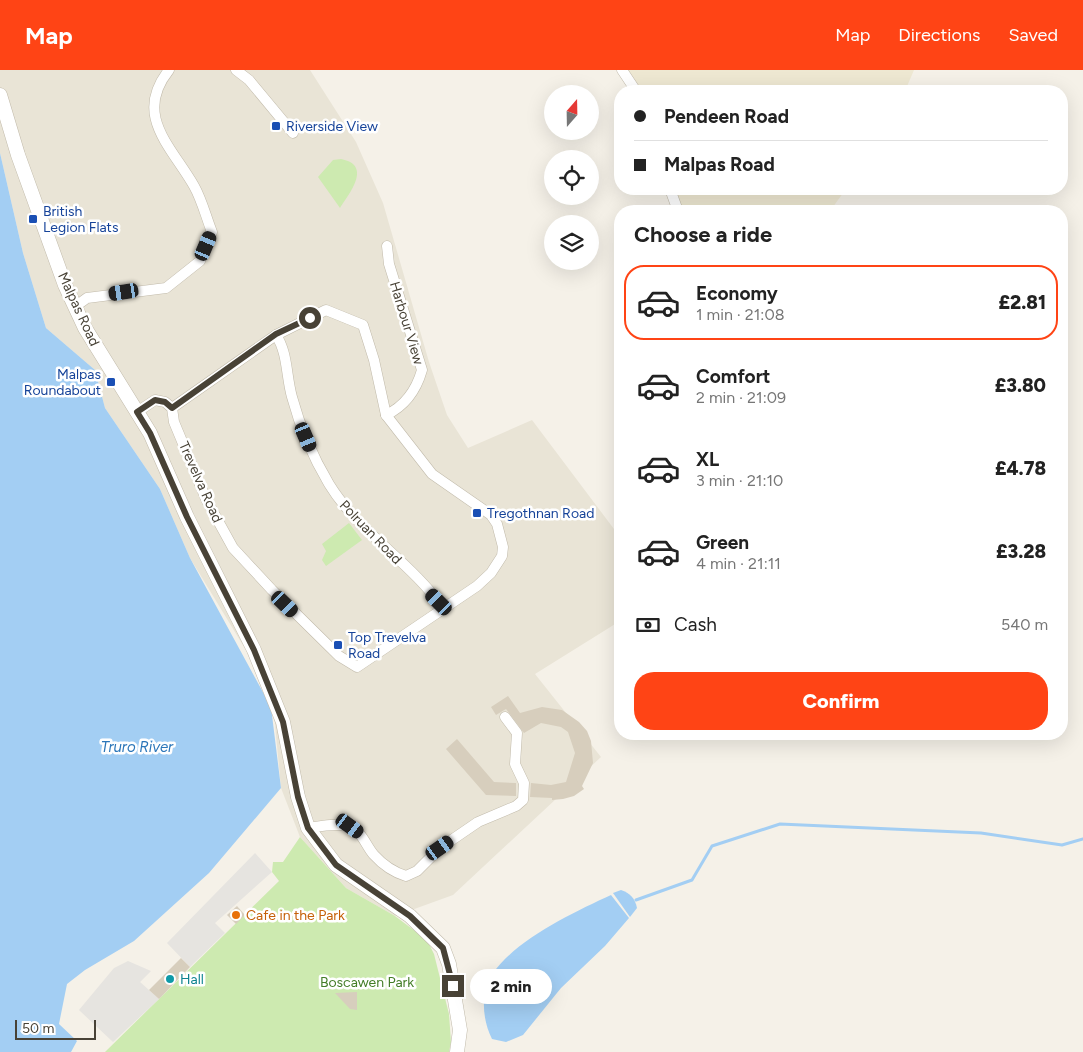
<!DOCTYPE html>
<html lang="en">
<head>
<meta charset="utf-8">
<style>
	:root { --surface:#fff; --page:#f2f2f2; --text:#222; --muted:#767676; --line:#e0e0e0; --accent:#ff4415 }
	body { margin:0; font-family:Figtree,sans-serif; background:var(--page); color:var(--text); height:100vh; display:flex; flex-direction:column; font-size:19px; white-space:nowrap }
	* { box-sizing:border-box; margin:0 }
	p { font-size:16px; color:var(--muted) }
	.icon { flex:none; width:28px; height:28px; fill:none; stroke:currentColor; stroke-width:2; stroke-linecap:round; stroke-linejoin:round }
	.map { position:relative; flex:1; overflow:hidden }
	.drawer { position:absolute; left:614px; top:135px; width:454px; height:535px; display:flex; flex-direction:column; background:var(--surface); border-radius:20px; box-shadow:0 5px 20px #0002 }
	.drawer>* { flex:none }
	.banner { position:absolute; left:614px; top:15px; width:454px; height:110px; border-radius:20px; box-shadow:0 5px 20px #0002; display:grid; align-content:center; height:110px; padding:0 20px; background:var(--surface) }
	.needle { width:32px; rotate:20deg }
	.tools { position:absolute; left:544px; top:15px; display:grid; gap:10px }
	.tools a { display:grid; place-items:center; width:55px; height:55px; border-radius:50%; background:var(--surface); box-shadow:0 5px 20px #0002; font-size:25px }
	.scale { position:absolute; left:15px; bottom:12px; width:81px; box-sizing:border-box; padding-left:5px; border:2px solid #484236; border-top:0; font-size:14px; line-height:18px; white-space:nowrap; color:#484236; -webkit-text-stroke:4px #fff; paint-order:stroke }
	.end { position:absolute; width:22px; height:22px; margin:-11px; border:6px solid #484236; background:#fff; box-shadow:0 0 0 2px #fff }
	.from { border-radius:50% }
	.bubble { position:absolute; height:35px; border-radius:18px; background:var(--surface); box-shadow:0 5px 20px #0002; font-size:16px; font-weight:800; line-height:35px; text-align:center }
	.car { position:absolute; width:15px; height:30px; margin:-15px -8px; border-radius:6px; box-shadow:0 0 4px 1px #0007; background:linear-gradient(#222 24%,#8ab4d8 0 40%,#222 0 76%,#8ab4d8 0 86%,#222 0) }
	.banner b { display:flex; align-items:center; gap:18px; height:48px; font-size:19px }
	.banner b+b { border-top:1px solid var(--line) }
	.banner i { width:12px; height:12px; background:var(--text) }
	ul { padding:0; list-style:none }
	li { display:flex; align-items:center; gap:15px; height:75px; margin:0 10px 8px; padding:0 10px; border:2px solid transparent; border-radius:20px }
	li div { flex:1 }
	li b { display:block; font-size:19px }
	li em { font-style:normal; font-weight:800 }
	li.selected { border-color:var(--accent) }
	li>.icon { width:45px; height:45px; stroke-width:1.5 }
	h2 { padding:0 20px; font-size:22px; line-height:60px }
	.pay { display:flex; align-items:center; gap:12px; height:55px; padding:0 20px; font-size:19px }
	.pay p { margin-inline-start:auto }
	.cta { display:flex; gap:10px; margin-top:auto; padding:10px 20px }
	.cta a { flex:1; height:58px; border-radius:20px; background:var(--accent); color:#fff; font-size:20px; font-weight:800; line-height:58px; text-align:center }
	header { display:flex; align-items:center; gap:30px; box-sizing:border-box; height:70px; padding:0 25px; background:var(--accent); color:#fff }
	header strong { font-size:24px }
	nav { display:flex; gap:28px; margin-inline-start:auto; font-size:18px }
	.map>svg:first-child { display:block }
	.residential { fill:#e9e4d6 }
	.education { fill:#eee8d2 }
	.green { fill:#cdeab0 }
	.parking { fill:#e6e4e0 }
	.water { fill:#a3cef3 }
	.lines { fill:none; stroke-linecap:round; stroke-linejoin:round }
	.stream { stroke:#a3cef3; stroke-width:3 }
	.building { fill:#d7cebd }
	.minor-casing { stroke:#c1baaa; stroke-width:11 }
	.tertiary-casing { stroke:#c1baaa; stroke-width:15 }
	.minor { stroke:#fff; stroke-width:10 }
	.tertiary { stroke:#fff; stroke-width:14 }
	.route { stroke:#484236; stroke-width:6 }
	.transit-dot { fill:#1a4fb4; stroke:#fff; stroke-width:2 }
	.food-dot { fill:#e8710a; stroke:#fff; stroke-width:2 }
	.culture-dot { fill:#0f9aa8; stroke:#fff; stroke-width:2 }
	.labels { text-anchor:middle; stroke-width:5; stroke-linejoin:round; paint-order:stroke }
	.transit-label { font-size:14px; fill:#164399; stroke:#fff; text-anchor:start }
	.street-label { font-size:14px; fill:#484236; stroke:#fff }
	.food-label { font-size:14px; fill:#c56008; stroke:#fff; text-anchor:start }
	.culture-label { font-size:14px; fill:#0d838f; stroke:#fff; text-anchor:start }
	.park-label { font-size:14px; fill:#437d27; stroke:#fff }
	.water-label { font-size:15px; font-style:italic; fill:#2b76b9; stroke:#fff }
</style>
</head>
<body>
<header>
<strong>Map</strong>
<nav><a>Map</a><a>Directions</a><a>Saved</a></nav>
</header>
<div class="map">
<svg width="1083" height="982" viewBox="0 0 1083 982">
	<rect width="100%" height="100%" fill="#f5f1e8"/>
	<path class="residential" d="M0,0H310L356,72L383,133L429,292L447,345L468,378L532,350L620,467V551L535,604L601,687L453,825L395,846L346,818L300,767L281,718L272,623L190,488L160,419L105,338L95,300L46,258L23,183L0,83Z"/>
	<g class="education">
		<path d="M622,0H914L905,21H636Z"/>
		<path d="M670,119H846L830,141H678Z"/>
	</g>
	<g class="green">
		<path d="M341,89C373,95 349,124 340,138L318,107L333,90Z"/>
		<path d="M349,453L362,470L326,496L322,490L326,481L322,474Z"/>
		<path d="M300,767L346,818L395,846L427,870L434,884L449,944L451,972L449,982H105L279,811L272,802L273,792H283Z"/>
	</g>
	<g class="parking">
		<path d="M255,783L272,802L215,853L225,863L190,897L167,873Z"/>
		<path d="M128,891L151,901L140,912L159,929L113,972L79,940L114,898Z"/>
	</g>
	<g class="water">
		<path d="M0,83L23,183L46,258L95,300L105,338L160,419L190,488L271,637L281,718L209,803L134,871L85,900L67,914L59,954L77,971L71,982H0Z"/>
		<path d="M621,820C630,823 635,828 637,838L630,847L613,823Z"/>
		<path d="M611,825L629,848L605,876L561,918L523,965L506,972L492,969C482,949 480,922 493,903C517,869 574,842 611,825Z"/>
	</g>
	<g class="lines">
		<path class="stream" d="M636,830L692,810L712,776L780,754L981,763L1062,775L1083,769"/>
	</g>
	<g class="building">
		<path d="M508,626L520,643L542,637L562,640L579,652L587,661L591,671L593,693L582,716L584,719L574,726L563,729L552,730V728L530,727L531,713L551,715L566,712L575,683L568,662L561,657L541,653L524,663L506,639L496,645L491,637Z"/>
		<path d="M457,669L494,712L516,713V726L486,725L446,679Z"/>
		<path d="M237,836L245,845L236,854L227,845Z"/>
		<path d="M181,888L190,897L159,929L149,920Z"/>
		<path d="M357,922V940L350,939L335,923Z"/>
	</g>
	<g class="lines">
		<g class="minor-casing">
			<g id="minor">
				<path d="M236,0L249,10L293,63"/>
				<path d="M622,0L636,21"/>
				<path d="M670,119L678,141"/>
				<path d="M76,236L87,228L166,218L200,191L212,162C206,147 202,130 194,116C171,76 133,45 169,0"/>
				<path d="M276,265C288,283 286,306 292,327C300,357 313,387 329,414C359,463 411,492 443,538"/>
				<path d="M137,342L155,330L165,332L172,338L276,265L326,240L363,255L374,290L386,345L432,404L491,445L497,454L503,477L502,486L491,503L477,516L357,597L339,586L272,520L233,478L206,429L174,352L172,338"/>
				<path d="M386,345C405,336 416,321 422,300L389,194L387,176"/>
				<path d="M308,758C321,756 335,753 348,756C361,759 366,776 374,785C383,795 393,802 406,806L417,801L440,778L478,752L516,736L523,730L524,713L515,694L517,663L505,647"/>
			</g>
		</g>
		<g class="tertiary-casing">
			<path id="tertiary" d="M0,25L18,85L65,215L85,258L150,363L187,447L254,580L283,652L298,727L308,758L336,795L410,846L443,878L449,894L460,960L457,982"/>
		</g>
		<use href="#minor" class="minor"/>
		<use href="#tertiary" class="tertiary"/>
	</g>
	<g class="lines">
		<path class="route" d="M310,248L276,264L172,338L165,332L155,330L137,342L150,363L187,447L254,580L283,652L298,727L308,758L336,795L410,846L443,878L453,916"/>
	</g>
	<g class="transit-dot">
		<rect x="271" y="51" width="10" height="10" rx="2.5"/>
		<rect x="28" y="144" width="10" height="10" rx="2.5"/>
		<rect x="106" y="307" width="10" height="10" rx="2.5"/>
		<rect x="472" y="438" width="10" height="10" rx="2.5"/>
		<rect x="333" y="570" width="10" height="10" rx="2.5"/>
	</g>
	<circle class="food-dot" cx="236" cy="845" r="5"/>
	<circle class="culture-dot" cx="170" cy="909" r="5"/>
	<g class="labels">
		<g class="transit-label">
			<text x="286" y="61">Riverside View</text>
			<text x="43" y="146">British<tspan x="43" dy="16">Legion Flats</tspan></text>
			<text x="101" y="309" text-anchor="end">Malpas<tspan x="101" dy="16">Roundabout</tspan></text>
			<text x="487" y="448">Tregothnan Road</text>
			<text x="348" y="572">Top Trevelva<tspan x="348" dy="16">Road</tspan></text>
		</g>
		<g class="street-label">
			<text transform="translate(79 239) rotate(65)" y="5">Malpas Road</text>
			<text transform="translate(407 253) rotate(73)" y="5">Harbour View</text>
			<text transform="translate(201 412) rotate(66)" y="5">Trevelva Road</text>
			<text transform="translate(371 462) rotate(46)" y="5">Polruan Road</text>
		</g>
		<g class="food-label">
			<text x="246" y="850">Cafe in the Park</text>
		</g>
		<g class="culture-label">
			<text x="180" y="914">Hall</text>
		</g>
		<g class="park-label">
			<text x="367" y="917">Boscawen Park</text>
		</g>
		<g class="water-label">
			<text x="137" y="682">Truro River</text>
		</g>
	</g>
</svg>
<div class="tools">
<a><svg class="needle" viewBox="-14 -14 28 28"><path d="M0-13l5 13h-10z" fill="#e53935"/><path d="M0 13l5-13h-10z" fill="#767676"/></svg></a>
<a><svg class="icon" aria-label="locate" viewBox="0 0 24 24"><circle cx="12" cy="12" r="6"/><path d="M12 2v4M12 18v4M2 12h4M18 12h4"/></svg></a>
<a><svg class="icon" aria-label="layers" viewBox="0 0 24 24"><path d="M12 4l9 5-9 5-9-5zM3 14l9 5 9-5"/></svg></a>
</div>
<div class="scale">50 m</div>
<i class="end from" style="left:310px;top:248px"></i>
<i class="end" style="left:453px;top:916px"></i>
<div class="bubble" style="left:470px;top:899px;width:82px">2 min</div>
<i class="car" style="left:206px;top:176px;rotate:23deg"></i>
<i class="car" style="left:124px;top:222px;rotate:261deg"></i>
<i class="car" style="left:306px;top:367px;rotate:157deg"></i>
<i class="car" style="left:439px;top:532px;rotate:315deg"></i>
<i class="car" style="left:285px;top:534px;rotate:134deg"></i>
<i class="car" style="left:350px;top:756px;rotate:126deg"></i>
<i class="car" style="left:440px;top:778px;rotate:55deg"></i>
<div class="banner">
<b><i class="from"></i>Pendeen Road</b>
<b><i></i>Malpas Road</b>
</div>
<section class="drawer">
<h2>Choose a ride</h2>
<ul>
<li class="selected"><svg class="icon" aria-label="car" viewBox="0 0 24 24"><path d="M5 17H2v-5l4-1 3-4h7l3 4 3 1v5h-3M9 17h6M6 11h13"/><circle cx="7" cy="17" r="2"/><circle cx="17" cy="17" r="2"/></svg><div><b>Economy</b><p>1 min · 21:08</p></div><em>£2.81</em></li>
<li><svg class="icon" aria-label="car" viewBox="0 0 24 24"><path d="M5 17H2v-5l4-1 3-4h7l3 4 3 1v5h-3M9 17h6M6 11h13"/><circle cx="7" cy="17" r="2"/><circle cx="17" cy="17" r="2"/></svg><div><b>Comfort</b><p>2 min · 21:09</p></div><em>£3.80</em></li>
<li><svg class="icon" aria-label="car" viewBox="0 0 24 24"><path d="M5 17H2v-5l4-1 3-4h7l3 4 3 1v5h-3M9 17h6M6 11h13"/><circle cx="7" cy="17" r="2"/><circle cx="17" cy="17" r="2"/></svg><div><b>XL</b><p>3 min · 21:10</p></div><em>£4.78</em></li>
<li><svg class="icon" aria-label="car" viewBox="0 0 24 24"><path d="M5 17H2v-5l4-1 3-4h7l3 4 3 1v5h-3M9 17h6M6 11h13"/><circle cx="7" cy="17" r="2"/><circle cx="17" cy="17" r="2"/></svg><div><b>Green</b><p>4 min · 21:11</p></div><em>£3.28</em></li>
</ul>
<div class="pay"><svg class="icon" aria-label="cash" viewBox="0 0 24 24"><path d="M3 7h18v10H3z"/><circle cx="12" cy="12" r="2"/></svg>Cash<p>540 m</p></div>
<div class="cta"><a>Confirm</a></div>
</section>
</div>
</body>
</html>
